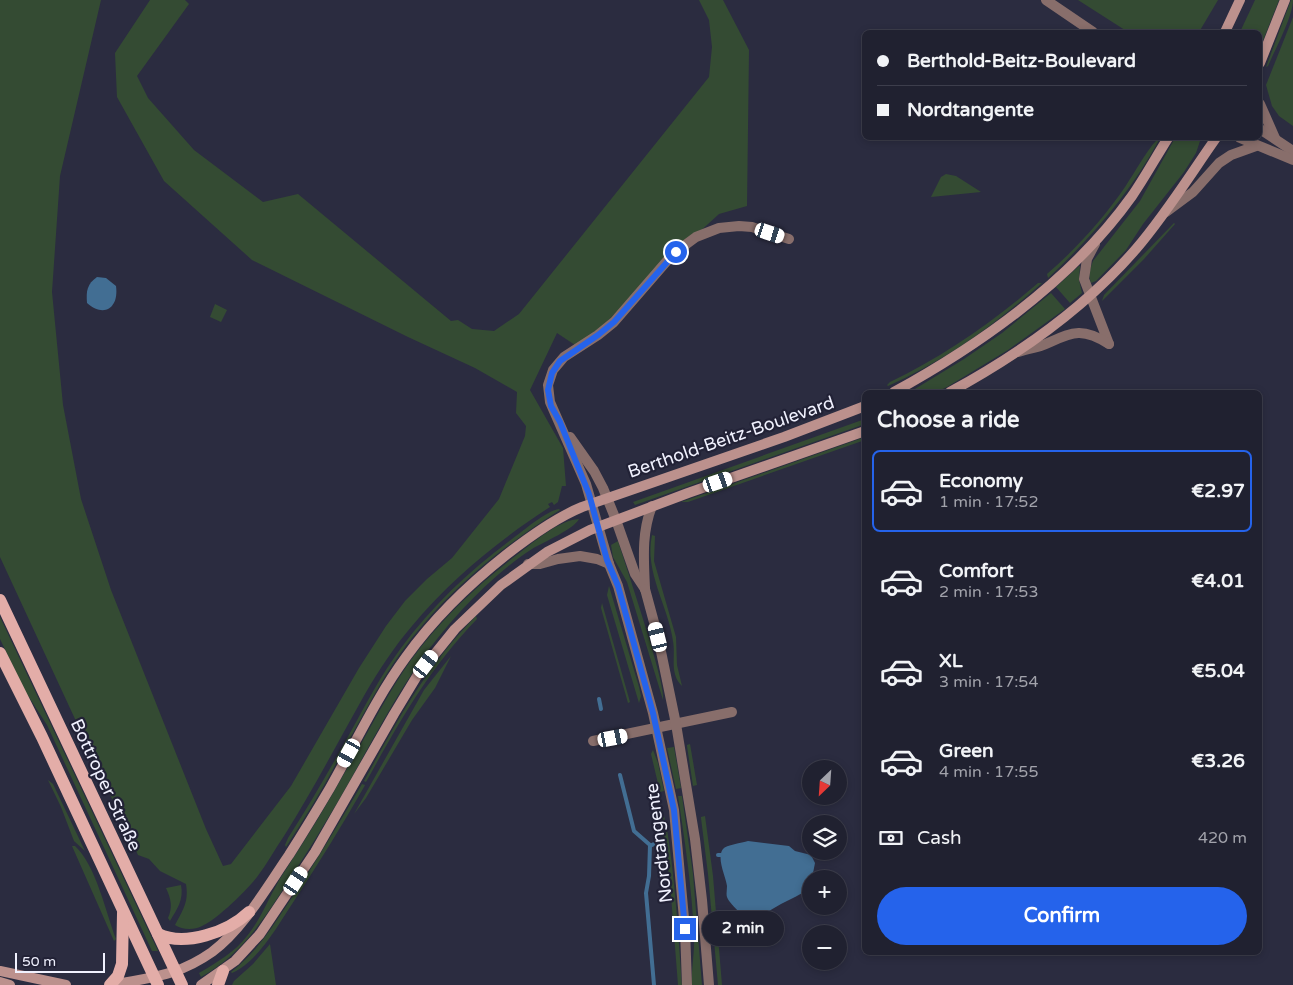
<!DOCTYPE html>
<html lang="en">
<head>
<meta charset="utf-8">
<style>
	:root { --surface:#202130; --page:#282938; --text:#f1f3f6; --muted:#a2a3ab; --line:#3d3e4c; --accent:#2563eb }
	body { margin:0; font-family:"Varela Round",sans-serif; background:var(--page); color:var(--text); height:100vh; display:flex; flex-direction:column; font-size:19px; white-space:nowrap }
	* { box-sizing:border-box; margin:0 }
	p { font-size:16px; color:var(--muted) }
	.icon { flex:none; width:28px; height:28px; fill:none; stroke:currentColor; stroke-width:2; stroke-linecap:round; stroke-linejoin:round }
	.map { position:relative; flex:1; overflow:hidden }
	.sheet { position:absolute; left:862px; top:390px; width:400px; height:565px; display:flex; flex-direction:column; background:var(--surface); border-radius:8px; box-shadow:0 2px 8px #0003,0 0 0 1px var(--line) }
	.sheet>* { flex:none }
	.guide { position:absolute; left:862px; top:30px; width:400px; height:110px; border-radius:8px; box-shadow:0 2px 8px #0003,0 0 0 1px var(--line); display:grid; align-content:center; height:110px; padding:0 15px; background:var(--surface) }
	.needle { width:32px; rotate:205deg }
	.controls { position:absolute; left:802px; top:760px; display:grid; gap:10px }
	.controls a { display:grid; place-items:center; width:45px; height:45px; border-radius:50%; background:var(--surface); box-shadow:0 2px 8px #0003,0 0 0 1px var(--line); font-size:25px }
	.scale { position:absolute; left:15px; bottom:12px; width:90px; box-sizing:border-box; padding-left:5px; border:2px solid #f0f1fe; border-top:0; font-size:14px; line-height:18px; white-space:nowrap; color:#f0f1fe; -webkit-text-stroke:4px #222236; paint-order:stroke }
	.end { position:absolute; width:22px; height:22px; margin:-11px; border:6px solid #2563eb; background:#fff; box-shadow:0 0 0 2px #fff }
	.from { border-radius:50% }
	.bubble { position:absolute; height:35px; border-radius:18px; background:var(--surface); box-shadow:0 2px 8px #0003,0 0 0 1px var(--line); font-size:16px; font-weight:700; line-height:35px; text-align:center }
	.car { position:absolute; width:15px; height:30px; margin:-15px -8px; border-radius:6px; box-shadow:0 0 4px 1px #0007; background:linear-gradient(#fff 24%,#345 0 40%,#fff 0 76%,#345 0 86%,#fff 0) }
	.guide b { display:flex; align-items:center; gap:18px; height:48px; font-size:19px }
	.guide b+b { border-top:1px solid var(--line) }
	.guide i { width:12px; height:12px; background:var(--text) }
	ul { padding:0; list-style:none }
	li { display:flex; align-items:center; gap:15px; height:82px; margin:0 10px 8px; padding:0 5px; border:2px solid transparent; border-radius:8px }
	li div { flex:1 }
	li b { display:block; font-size:19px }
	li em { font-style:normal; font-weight:700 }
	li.selected { border-color:var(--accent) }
	li>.icon { width:45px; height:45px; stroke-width:1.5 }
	h2 { padding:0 15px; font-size:22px; line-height:60px }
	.pay { display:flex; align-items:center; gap:12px; height:55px; padding:0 15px; font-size:19px }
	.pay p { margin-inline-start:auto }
	.cta { display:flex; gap:10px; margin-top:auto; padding:10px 15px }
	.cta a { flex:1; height:58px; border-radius:30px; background:var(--accent); color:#fff; font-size:20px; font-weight:700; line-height:58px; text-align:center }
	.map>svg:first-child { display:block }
	.green { fill:#344b33 }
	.water { fill:#426e93 }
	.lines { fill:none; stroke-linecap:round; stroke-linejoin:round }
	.stream { stroke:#426e93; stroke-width:4 }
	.minor { stroke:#886e6b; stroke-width:10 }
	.tertiary { stroke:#886e6b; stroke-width:10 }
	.secondary { stroke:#bc918d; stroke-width:10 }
	.primary { stroke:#e3ada8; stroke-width:12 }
	.route { stroke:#2563eb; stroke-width:6 }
	.labels { text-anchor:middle; stroke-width:4.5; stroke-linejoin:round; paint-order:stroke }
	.street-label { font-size:18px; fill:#f0f1fe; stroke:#222236 }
</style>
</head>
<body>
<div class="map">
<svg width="1293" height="985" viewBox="0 0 1293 985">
	<rect width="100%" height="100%" fill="#2b2c40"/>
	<g class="green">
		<path d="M0,0H101L60,176L52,292L63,405L81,499L111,590L206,829L223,866L231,864L291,786L359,668L386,626L405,601L427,579L452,558L499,499L525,436L526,426L516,413L517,392L475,368L408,337L252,260L164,181L117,97L115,53L150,0H185L189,4L137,76L148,98L194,150L263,202L298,194L451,321L458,320L472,329L494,331L519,314L709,77L712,47L709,20L699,0H723L749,50L747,206L719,214L649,278L602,327L575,345L557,333L530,390L563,448L566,486H562L558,502L554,505L552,502L548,504L550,507C499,540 451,579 412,626C394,647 379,670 365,694C338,742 313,790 284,836C275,849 267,864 257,877C246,891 213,924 197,928C189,930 181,929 175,925C183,910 189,902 186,884L160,871L149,859L138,855L0,557Z"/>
		<path d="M1078,0H1218L1199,32H1128Z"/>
		<path d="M1255,0H1279L1260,48V32H1240Z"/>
		<path d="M1291,0H1293C1293,16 1275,50 1268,66L1266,67Z"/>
		<path d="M1293,17V126L1279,116L1272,106L1266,85Z"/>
		<path d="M1175,138H1201L1196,153L1184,172L1143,224L1126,250L1096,281L1091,283C1088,275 1090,269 1093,261L1140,201Z"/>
		<path d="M1158,139L1159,140C1131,192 1091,238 1048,278L1047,274C1076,249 1103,219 1125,187C1132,177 1150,145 1158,139Z"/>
		<path d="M946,174L956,176L981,192L931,197L941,177Z"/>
		<path d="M1174,223L1175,224L1144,259L1102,301L1104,295Z"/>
		<path d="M1079,266H1080L1079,280L1082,293L1070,303L1056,287Z"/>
		<path d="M1038,283H1042C996,324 945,361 888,386L887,385L890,382C944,356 993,322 1038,283Z"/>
		<path d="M1051,293L1065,309L1008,350L947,387L936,392H910L964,359L1002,333Z"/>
		<path d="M215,304L227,310L221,322L210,317Z"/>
		<path d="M865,419V424L635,505L633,502Z"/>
		<path d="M865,437V440L688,502H681Z"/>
		<path d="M559,509L560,510C495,551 436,600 393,664C375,691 360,721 344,749C326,783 307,815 286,847L285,845L288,838C310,804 330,769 350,733C366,704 381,675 401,648C432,606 469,571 512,539C523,531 546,511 559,509Z"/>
		<path d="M579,519C574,529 544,542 532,549C489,577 449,621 419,663C388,708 364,757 337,803C322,828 307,853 291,877C265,917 244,953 201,977L199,973C216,963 235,952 247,936C262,918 270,894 283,874C308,836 331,798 353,758C372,725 389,691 411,660C441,619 477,585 518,554C534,542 559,520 579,519Z"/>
		<path d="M652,535L655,536L654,561L676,637L677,665L682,686C669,673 676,657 673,641C668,605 644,572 652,535Z"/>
		<path d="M618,541C625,564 667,686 663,700L627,582L613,557L611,545Z"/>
		<path d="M609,586L639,687L641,696L639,703L607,595Z"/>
		<path d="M602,603L630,702L628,703L601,608Z"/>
		<path d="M476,616L477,619C428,670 400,721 366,782L364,781C397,721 427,665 476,616Z"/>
		<path d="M0,617L158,951H152L47,725L25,691L0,639Z"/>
		<path d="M451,656L435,688L412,720L366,798L354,814L424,690Z"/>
		<path d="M690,744L697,785L693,786L687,746V745Z"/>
		<path d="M674,747L681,788L676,789L667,748Z"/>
		<path d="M653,750L658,763L664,791L660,792L651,754Z"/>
		<path d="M48,780L53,784L85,851L74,841L61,807Z"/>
		<path d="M362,784L365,785L364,787C342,826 318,864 294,901C278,925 258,962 232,973L231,972C255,954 271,929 287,905C314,865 338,825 362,784Z"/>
		<path d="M678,796H682L693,874L702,985H692C691,968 695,952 694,935C692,889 685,842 678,796Z"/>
		<path d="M659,804C672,818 680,957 682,985H678L670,883Z"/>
		<path d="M705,816L713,876L722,985H718L708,874L701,818V817Z"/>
		<path d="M72,846H75C96,865 106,913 116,939L114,941Z"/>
		<path d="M181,885C184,900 177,909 170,921L168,918C173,907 171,899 166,888Z"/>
		<path d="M270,944L276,985H232L234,981L253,964Z"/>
	</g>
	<g class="water">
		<path d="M97,277L106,278L116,286C119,308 104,318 87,303C86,291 87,284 97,277Z"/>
		<path d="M748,841L789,846L795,851L811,855L815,863L813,873L815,879H811V888C801,894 791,899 781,904C771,909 762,918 750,918C744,918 729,903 727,897C726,894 727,890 727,886C726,877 716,858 723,849C726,845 742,843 748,841Z"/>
	</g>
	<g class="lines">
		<g class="stream">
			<path d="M599,699L601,709"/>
			<path d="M620,775L634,831L650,845L649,876L646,893L654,985"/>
			<path d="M650,846L658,842"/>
			<path d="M718,855H721"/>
		</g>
		<g class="minor">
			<path d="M1095,244L1087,259L1084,279L1109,344"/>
			<path d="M1018,352C1026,349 1034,348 1041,346C1070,334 1079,325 1109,344"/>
			<path d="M570,437L594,471L603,488L616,520L635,574L645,589"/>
			<path d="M528,564H540L558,559L580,556L597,559L609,564"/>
			<path d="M609,564L586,484L550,402L548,385L553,370L564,357L598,335L614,322L673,254L696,237L719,228L739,226L752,227L789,239"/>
			<path d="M645,589C644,561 641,534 652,506"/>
			<path d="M593,741L732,712"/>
		</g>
		<g class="tertiary">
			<path d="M1046,0L1093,32"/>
			<path d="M1260,104L1275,138"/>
			<path d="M1260,129L1293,151"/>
			<path d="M1240,138L1293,160"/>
			<path d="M1166,212L1193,192L1219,163L1231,155L1256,146"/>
			<path d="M609,564L618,586L653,713L674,810L685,929L687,985"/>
			<path d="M645,589L658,637L676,724L695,839L702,900L709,985"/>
		</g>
		<g class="secondary">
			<path d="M1225,32L1240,0"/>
			<path d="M1260,63L1285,0"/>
			<path d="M894,392C983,343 1072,280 1132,196C1145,177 1156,157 1168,138"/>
			<path d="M950,392C1018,355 1085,308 1136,249C1166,214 1190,175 1216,138"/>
			<path d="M0,971L66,985"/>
			<path d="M0,982L10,985"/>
			<path d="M113,985C152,977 178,976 212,952C243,929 267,887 289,855C303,833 317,810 330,788C355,744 376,698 406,657C434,618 468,585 506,555C529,537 555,518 582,507L784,437L865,406"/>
			<path d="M201,985L235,961L260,934L315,852L394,714L417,676L455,629L501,585L547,552L590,530L688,493L865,431"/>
		</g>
		<g class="primary">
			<path d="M0,600L182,985"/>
			<path d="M0,653L42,737L158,985"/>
			<path d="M158,934C185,947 228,932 249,912"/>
			<path d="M110,985L118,976L122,964L123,913"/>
			<path d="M218,985L223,971"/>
		</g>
	</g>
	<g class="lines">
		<path class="route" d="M676,252L614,322L598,335L560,361L552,373L548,390L551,406L560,422L589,494L607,560L618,586L653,713L674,810L685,929"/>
	</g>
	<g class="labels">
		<g class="street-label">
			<text transform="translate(731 437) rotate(-19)" y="6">Berthold-Beitz-Boulevard</text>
			<text transform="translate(106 785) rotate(65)" y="6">Bottroper Straße</text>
			<text transform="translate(659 843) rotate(-97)" y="6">Nordtangente</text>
		</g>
	</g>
</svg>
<div class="controls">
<a><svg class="needle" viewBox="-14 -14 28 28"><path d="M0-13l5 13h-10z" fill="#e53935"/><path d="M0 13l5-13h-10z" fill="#a2a3ab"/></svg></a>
<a><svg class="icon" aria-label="layers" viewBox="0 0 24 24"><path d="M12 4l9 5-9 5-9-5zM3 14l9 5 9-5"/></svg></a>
<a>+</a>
<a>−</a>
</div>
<div class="scale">50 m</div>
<i class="end from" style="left:676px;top:252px"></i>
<i class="end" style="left:685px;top:929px"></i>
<div class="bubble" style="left:702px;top:911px;width:82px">2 min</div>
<i class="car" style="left:770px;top:233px;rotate:108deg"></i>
<i class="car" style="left:718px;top:482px;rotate:71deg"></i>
<i class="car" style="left:658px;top:637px;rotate:346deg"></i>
<i class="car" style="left:426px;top:664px;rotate:37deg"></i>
<i class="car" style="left:613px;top:738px;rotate:79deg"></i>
<i class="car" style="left:349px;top:753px;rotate:209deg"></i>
<i class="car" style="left:296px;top:881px;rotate:33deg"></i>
<div class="guide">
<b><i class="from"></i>Berthold-Beitz-Boulevard</b>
<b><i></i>Nordtangente</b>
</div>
<section class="sheet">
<h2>Choose a ride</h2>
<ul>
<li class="selected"><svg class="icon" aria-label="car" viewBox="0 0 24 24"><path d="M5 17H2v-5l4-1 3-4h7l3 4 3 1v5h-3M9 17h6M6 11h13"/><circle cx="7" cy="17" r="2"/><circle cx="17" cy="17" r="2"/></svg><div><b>Economy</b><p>1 min · 17:52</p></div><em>€2.97</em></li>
<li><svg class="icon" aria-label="car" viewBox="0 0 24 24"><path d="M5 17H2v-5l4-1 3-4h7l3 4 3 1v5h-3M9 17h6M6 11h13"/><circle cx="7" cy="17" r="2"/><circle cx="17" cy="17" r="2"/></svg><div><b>Comfort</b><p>2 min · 17:53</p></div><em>€4.01</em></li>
<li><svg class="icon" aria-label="car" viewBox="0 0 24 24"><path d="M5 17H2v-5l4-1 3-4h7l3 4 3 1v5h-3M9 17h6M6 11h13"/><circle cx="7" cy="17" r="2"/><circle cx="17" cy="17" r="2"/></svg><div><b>XL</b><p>3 min · 17:54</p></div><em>€5.04</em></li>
<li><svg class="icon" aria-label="car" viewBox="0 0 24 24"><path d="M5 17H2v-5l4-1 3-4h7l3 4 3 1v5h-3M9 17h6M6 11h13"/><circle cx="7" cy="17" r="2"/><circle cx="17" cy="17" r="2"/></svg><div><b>Green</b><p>4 min · 17:55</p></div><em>€3.26</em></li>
</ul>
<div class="pay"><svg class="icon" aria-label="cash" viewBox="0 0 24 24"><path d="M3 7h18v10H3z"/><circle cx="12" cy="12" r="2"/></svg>Cash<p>420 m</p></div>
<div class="cta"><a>Confirm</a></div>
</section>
</div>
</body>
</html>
